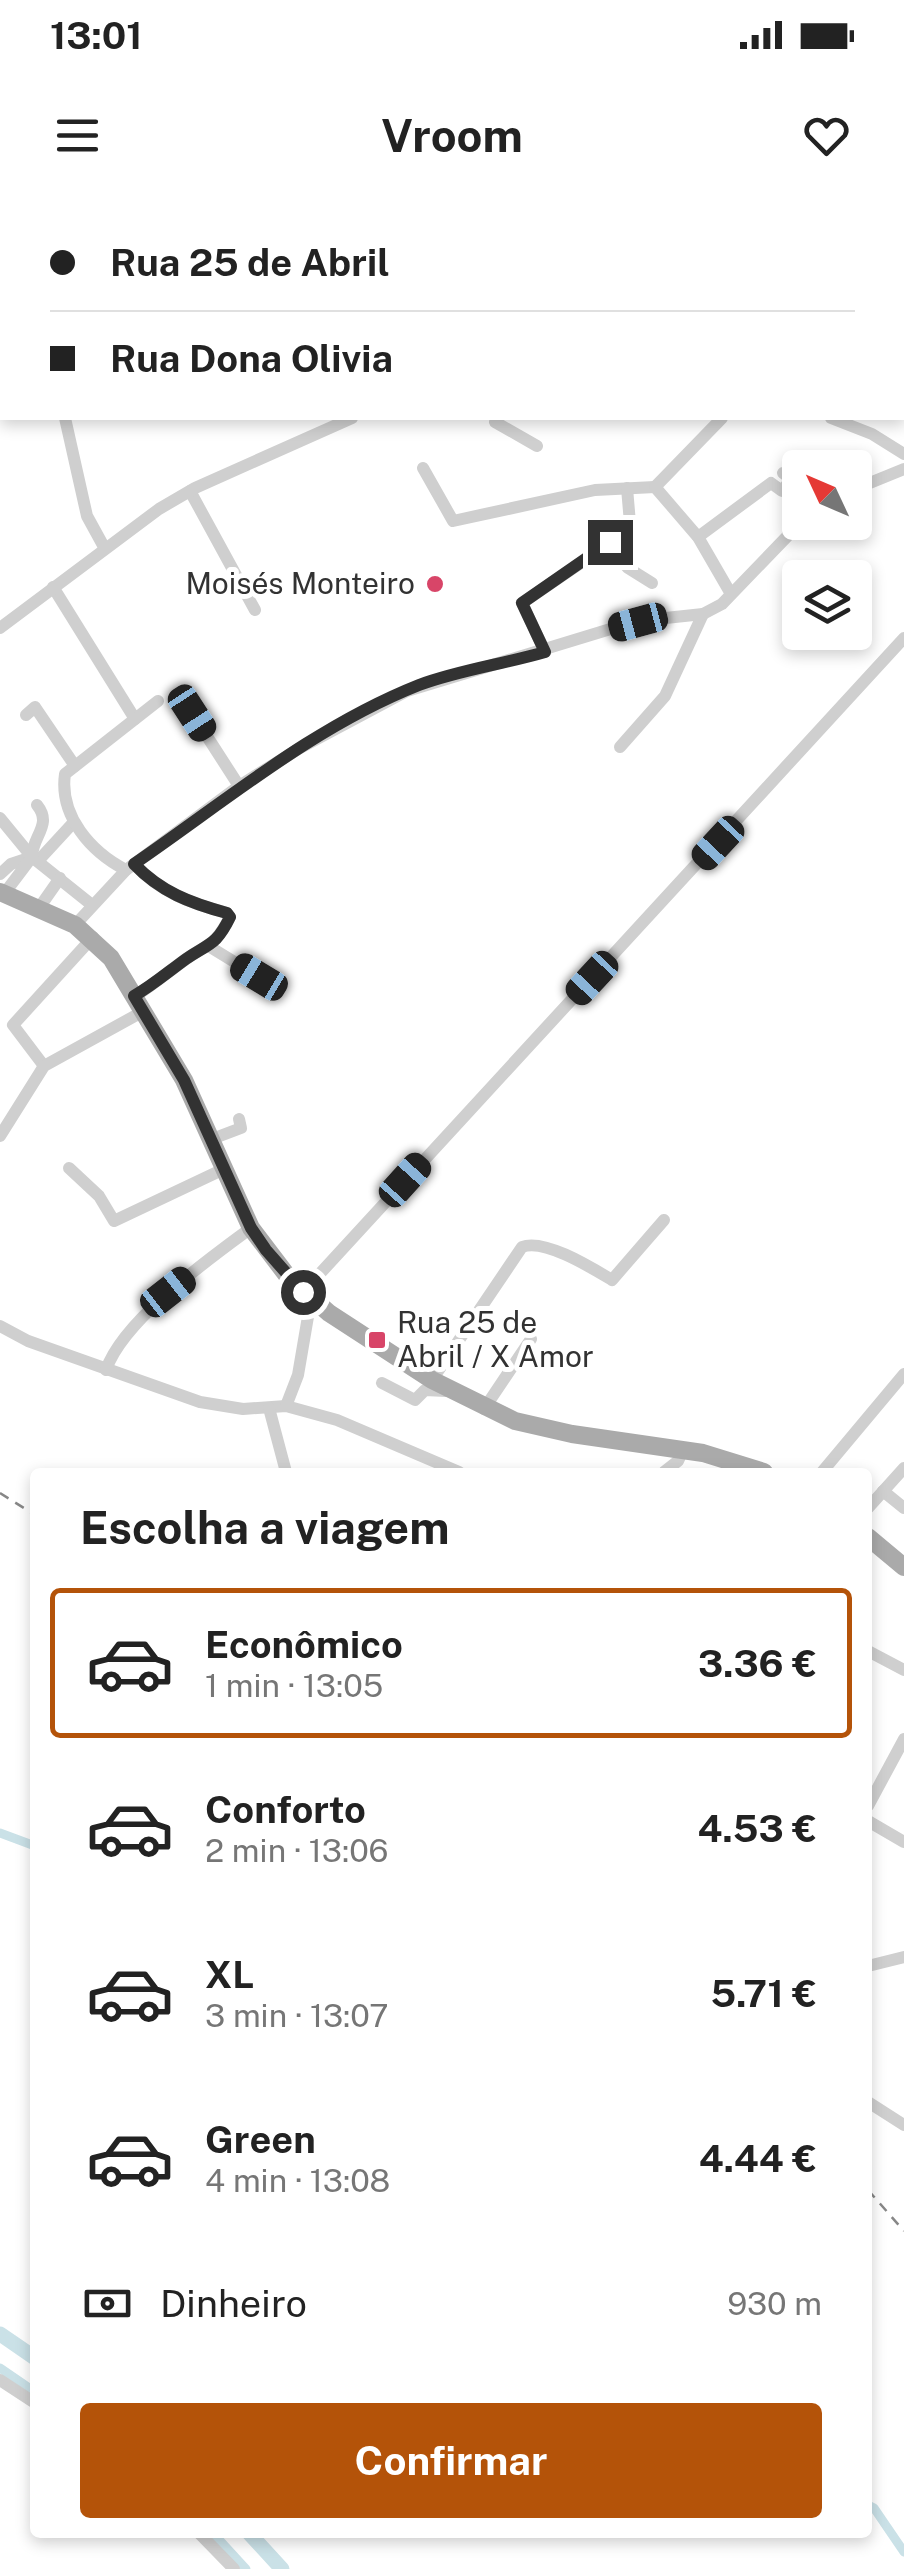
<!DOCTYPE html>
<html lang="pt">
<head>
<meta charset="utf-8">
<style>
	:root { --surface:#fff; --page:#f6f6f6; --text:#222; --muted:#767676; --line:#e0e0e0; --accent:#b45309 }
	body { margin:0; font-family:"Public Sans",sans-serif; background:var(--page); color:var(--text); height:100vh; display:flex; flex-direction:column; font-size:38px; white-space:nowrap }
	* { box-sizing:border-box; margin:0 }
	p { font-size:32px; color:var(--muted) }
	.icon { flex:none; width:55px; height:55px; fill:none; stroke:currentColor; stroke-width:2; stroke-linecap:round; stroke-linejoin:round }
	.map { position:relative; flex:1; overflow:hidden }
	.sheet { position:absolute; left:30px; top:1268px; width:842px; height:1070px; display:flex; flex-direction:column; background:var(--surface); border-radius:10px; box-shadow:0 5px 15px #0003 }
	.sheet>* { flex:none }
	.guide { position:absolute; left:0px; top:0px; width:905px; height:220px; box-shadow:0 5px 15px #0003; display:grid; align-content:center; height:220px; padding:0 50px; background:var(--surface) }
	.needle { width:65px; rotate:314deg }
	.tools { position:absolute; left:782px; top:250px; display:grid; gap:20px }
	.tools a { display:grid; place-items:center; width:90px; height:90px; border-radius:10px; background:var(--surface); box-shadow:0 5px 15px #0003; font-size:50px }
	.end { position:absolute; width:45px; height:45px; margin:-22px; border:12px solid #323232; background:#fff; box-shadow:0 0 0 5px #fff }
	.from { border-radius:50% }
	.car { position:absolute; width:30px; height:60px; margin:-30px -15px; border-radius:12px; box-shadow:0 0 8px 2px #0007; background:linear-gradient(#222 24%,#8ab4d8 0 40%,#222 0 76%,#8ab4d8 0 86%,#222 0) }
	.guide b { display:flex; align-items:center; gap:35px; height:95px; font-size:38px }
	.guide b+b { border-top:2px solid var(--line) }
	.guide i { width:25px; height:25px; background:var(--text) }
	ul { padding:0; list-style:none }
	li { display:flex; align-items:center; gap:30px; height:150px; margin:0 20px 15px; padding:0 30px; border:5px solid transparent; border-radius:10px }
	li div { flex:1 }
	li b { display:block; font-size:38px }
	li em { font-style:normal; font-weight:700 }
	li.selected { border-color:var(--accent) }
	li>.icon { width:90px; height:90px; stroke-width:1.5 }
	h2 { padding:0 50px; font-size:45px; line-height:120px }
	.pay { display:flex; align-items:center; gap:25px; height:110px; padding:0 50px; font-size:38px }
	.pay p { margin-inline-start:auto }
	.cta { display:flex; gap:20px; margin-top:auto; padding:20px 50px }
	.cta a { flex:1; height:115px; border-radius:10px; background:var(--accent); color:#fff; font-size:40px; font-weight:700; line-height:115px; text-align:center }
	.status { display:flex; justify-content:space-between; align-items:center; height:70px; padding:0 50px; background:var(--surface); direction:ltr }
	.status svg { height:28px; fill:currentColor }
	header { display:flex; justify-content:space-between; align-items:center; height:130px; padding:0 50px; background:var(--surface); font-size:45px; font-weight:700 }
	.map>svg:first-child { display:block }
	.lines { fill:none; stroke-linecap:round; stroke-linejoin:round }
	.stream { stroke:#cae1e7; stroke-width:2.5 }
	.canal { stroke:#cae1e7; stroke-width:9 }
	.river { stroke:#cae1e7; stroke-width:15 }
	.minor { stroke:#cfcfcf; stroke-width:12 }
	.major { stroke:#aaa; stroke-width:18 }
	.rail { stroke:#878787; stroke-width:2.5; stroke-dasharray:10 8; stroke-linecap:butt }
	.route { stroke:#323232; stroke-width:12 }
	.poi-dot { fill:#d84568; stroke:#fff; stroke-width:4 }
	.labels { text-anchor:middle; stroke-width:10; stroke-linejoin:round; paint-order:stroke }
	.poi-label { font-size:30px; fill:#323232; stroke:#fff; text-anchor:end }
</style>
</head>
<body>
<div class="status"><b>13:01</b><svg viewBox="0 0 49 12"><path d="M0 12V9h3v3zM5 12V6h3v6zM10 12V3h3v9zM15 12V0h3v12zM26 1h20v11H26zM47 4h2v5h-2z"/></svg></div>
<header><svg class="icon" aria-label="menu" viewBox="0 0 24 24"><path d="M4 6h16M4 12h16M4 18h16"/></svg>Vroom<svg class="icon" aria-label="heart" viewBox="0 0 24 24"><path d="M12 20l-8-8c-3-5 5-10 8-4 3-6 11-1 8 4z"/></svg></header>
<div class="map">
<svg width="904" height="2369" viewBox="0 0 904 2369">
	<rect width="100%" height="100%" fill="#fff"/>
	<g class="lines">
		<g class="stream">
			<path d="M354,2L360,0"/>
			<path d="M0,31H2"/>
		</g>
		<g class="canal">
			<path d="M0,1633L35,1646"/>
			<path d="M0,2168L35,2192"/>
			<path d="M868,2305L874,2308L904,2352"/>
			<path d="M212,2332L246,2369"/>
		</g>
		<g class="river">
			<path d="M0,2134L35,2158"/>
			<path d="M248,2332L282,2369"/>
		</g>
		<g class="minor">
			<path d="M396,2L398,0"/>
			<path d="M0,75H2"/>
			<path d="M0,119L2,120"/>
			<path d="M902,157H904"/>
			<path d="M65,218L87,316L104,347"/>
			<path d="M831,218L872,234L904,254"/>
			<path d="M495,222L537,246"/>
			<path d="M423,268L453,321L595,290L655,287"/>
			<path d="M783,273L791,279L800,274"/>
			<path d="M655,287L698,337L731,394"/>
			<path d="M655,287L722,218"/>
			<path d="M855,289L904,269"/>
			<path d="M190,291L255,410"/>
			<path d="M698,337L771,283L782,291L791,279"/>
			<path d="M607,344L628,368L652,383"/>
			<path d="M53,387L135,519"/>
			<path d="M0,428L159,309L195,288L352,218"/>
			<path d="M545,452L522,403L623,334L630,323L627,288"/>
			<path d="M192,513L239,586"/>
			<path d="M26,515L35,507L75,566"/>
			<path d="M620,547L665,496L703,414"/>
			<path d="M0,618L32,657L92,705"/>
			<path d="M38,661L73,623"/>
			<path d="M134,664C161,693 190,703 227,713L230,717C215,746 209,743 186,759C168,772 153,785 134,797"/>
			<path d="M126,670C91,652 59,616 65,574L158,501"/>
			<path d="M0,674L11,664L32,657"/>
			<path d="M4,694L32,657C32,636 53,625 37,605"/>
			<path d="M39,708L60,678"/>
			<path d="M75,725L126,670L239,586L300,548L407,491L617,427L647,420L703,414L722,404L801,322"/>
			<path d="M210,747L259,777"/>
			<path d="M44,866L13,825L93,737"/>
			<path d="M0,936L44,866L142,812"/>
			<path d="M212,939L241,928L239,919"/>
			<path d="M69,968L99,996L114,1021L226,968"/>
			<path d="M303,1092L904,438"/>
			<path d="M0,1126L28,1141L200,1202L243,1209L286,1206L337,1220L459,1272"/>
			<path d="M106,1170C123,1120 209,1059 251,1028"/>
			<path d="M432,1180L522,1047C544,1038 592,1068 612,1080L664,1020"/>
			<path d="M382,1183L415,1200L425,1190L446,1191"/>
			<path d="M286,1206L298,1175L311,1099"/>
			<path d="M269,1208L286,1272"/>
			<path d="M484,1209L531,1139"/>
			<path d="M664,1272L678,1261L683,1250"/>
			<path d="M822,1272L904,1174"/>
			<path d="M883,1291L904,1308"/>
			<path d="M868,1308L904,1268"/>
			<path d="M868,1451L904,1470"/>
			<path d="M868,1606L904,1539"/>
			<path d="M868,1621L904,1642"/>
			<path d="M868,1766L904,1757"/>
			<path d="M868,1902L904,1925"/>
			<path d="M0,2180L35,2203"/>
			<path d="M198,2332L234,2369"/>
		</g>
		<g class="major">
			<path d="M0,57H2"/>
			<path d="M902,189L904,190"/>
			<path d="M0,692L75,725L111,758L184,880L251,1028L289,1078L329,1113L432,1180L515,1221L572,1234L703,1253L764,1272"/>
			<path d="M868,1337L904,1367"/>
		</g>
		<g class="rail">
			<path d="M0,1293L35,1315"/>
			<path d="M868,1990L904,2031"/>
		</g>
	</g>
	<g class="lines">
		<path class="route" d="M303,1092L266,1050L251,1028L184,880L134,796C153,785 168,772 186,759C209,743 216,746 230,717L227,713C190,703 161,692 134,664C226,601 313,527 419,485C459,470 504,464 545,452L522,403L610,342"/>
	</g>
	<g class="poi-dot">
		<circle cx="435" cy="384" r="10"/>
		<rect x="367" y="1130" width="20" height="20" rx="5"/>
	</g>
	<g class="labels">
		<g class="poi-label">
			<text x="415" y="394">Moisés Monteiro</text>
			<text x="397" y="1133" text-anchor="start">Rua 25 de<tspan x="397" dy="34">Abril / X Amor</tspan></text>
		</g>
	</g>
</svg>
<div class="tools">
<a><svg class="needle" viewBox="-14 -14 28 28"><path d="M0-13l5 13h-10z" fill="#e53935"/><path d="M0 13l5-13h-10z" fill="#767676"/></svg></a>
<a><svg class="icon" aria-label="layers" viewBox="0 0 24 24"><path d="M12 4l9 5-9 5-9-5zM3 14l9 5 9-5"/></svg></a>
</div>
<i class="end from" style="left:303px;top:1092px"></i>
<i class="end" style="left:610px;top:342px"></i>
<i class="car" style="left:638px;top:422px;rotate:255deg"></i>
<i class="car" style="left:192px;top:513px;rotate:147deg"></i>
<i class="car" style="left:718px;top:643px;rotate:223deg"></i>
<i class="car" style="left:259px;top:777px;rotate:301deg"></i>
<i class="car" style="left:592px;top:778px;rotate:223deg"></i>
<i class="car" style="left:405px;top:980px;rotate:42deg"></i>
<i class="car" style="left:168px;top:1092px;rotate:52deg"></i>
<div class="guide">
<b><i class="from"></i>Rua 25 de Abril</b>
<b><i></i>Rua Dona Olivia</b>
</div>
<section class="sheet">
<h2>Escolha a viagem</h2>
<ul>
<li class="selected"><svg class="icon" aria-label="car" viewBox="0 0 24 24"><path d="M5 17H2v-5l4-1 3-4h7l3 4 3 1v5h-3M9 17h6M6 11h13"/><circle cx="7" cy="17" r="2"/><circle cx="17" cy="17" r="2"/></svg><div><b>Econômico</b><p>1 min · 13:05</p></div><em>3.36 €</em></li>
<li><svg class="icon" aria-label="car" viewBox="0 0 24 24"><path d="M5 17H2v-5l4-1 3-4h7l3 4 3 1v5h-3M9 17h6M6 11h13"/><circle cx="7" cy="17" r="2"/><circle cx="17" cy="17" r="2"/></svg><div><b>Conforto</b><p>2 min · 13:06</p></div><em>4.53 €</em></li>
<li><svg class="icon" aria-label="car" viewBox="0 0 24 24"><path d="M5 17H2v-5l4-1 3-4h7l3 4 3 1v5h-3M9 17h6M6 11h13"/><circle cx="7" cy="17" r="2"/><circle cx="17" cy="17" r="2"/></svg><div><b>XL</b><p>3 min · 13:07</p></div><em>5.71 €</em></li>
<li><svg class="icon" aria-label="car" viewBox="0 0 24 24"><path d="M5 17H2v-5l4-1 3-4h7l3 4 3 1v5h-3M9 17h6M6 11h13"/><circle cx="7" cy="17" r="2"/><circle cx="17" cy="17" r="2"/></svg><div><b>Green</b><p>4 min · 13:08</p></div><em>4.44 €</em></li>
</ul>
<div class="pay"><svg class="icon" aria-label="cash" viewBox="0 0 24 24"><path d="M3 7h18v10H3z"/><circle cx="12" cy="12" r="2"/></svg>Dinheiro<p>930 m</p></div>
<div class="cta"><a>Confirmar</a></div>
</section>
</div>
</body>
</html>
